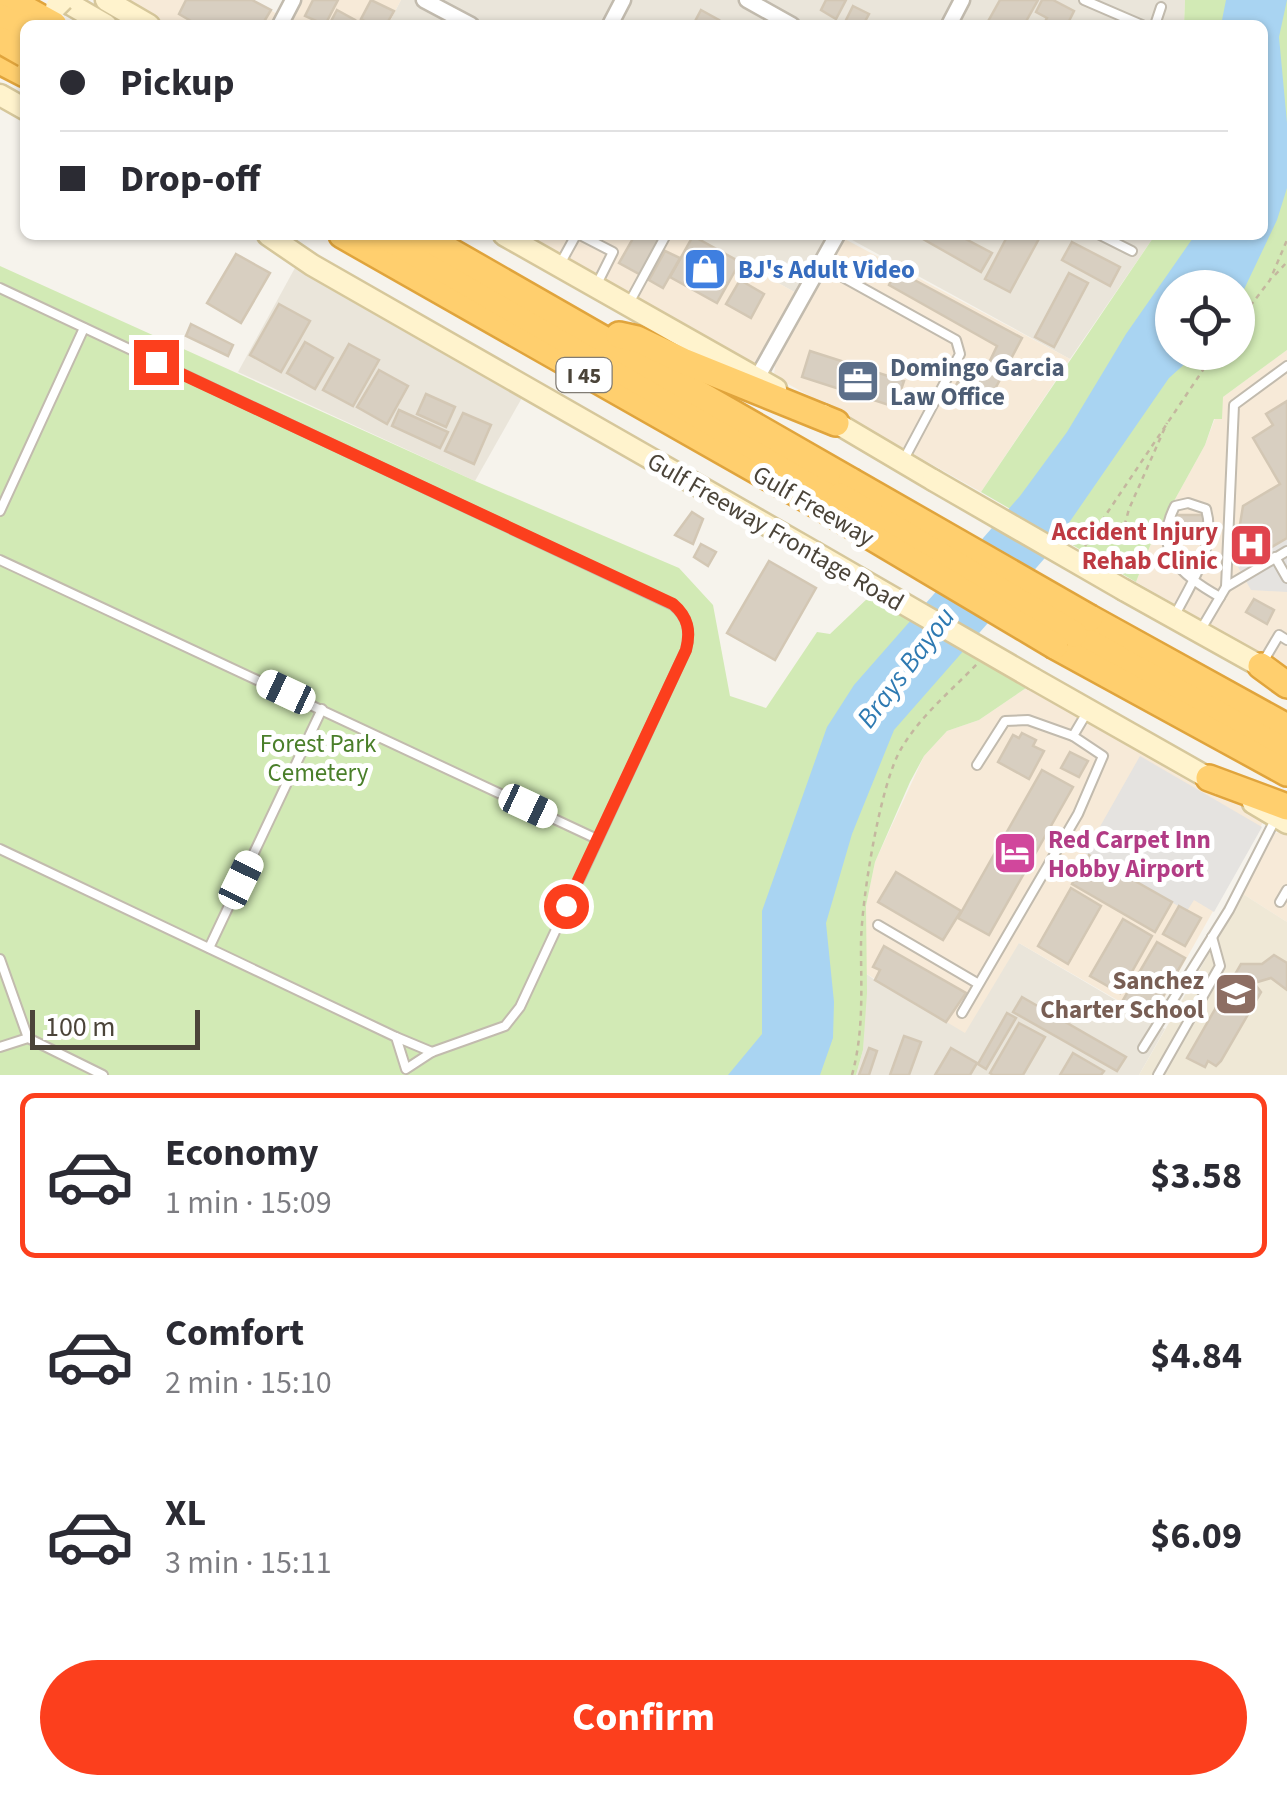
<!DOCTYPE html>
<html lang="en">
<head>
<meta charset="utf-8">
<style>
	:root { --surface:#fff; --page:#f7f7f7; --text:#2b2b33; --muted:#7c7c81; --line:#e1e1e2; --accent:#fc3f1d }
	body { margin:0; font-family:"Source Sans 3",sans-serif; background:var(--page); color:var(--text); height:100vh; display:flex; flex-direction:column; font-size:38px; white-space:nowrap }
	* { box-sizing:border-box; margin:0 }
	p { font-size:32px; color:var(--muted) }
	.icon { flex:none; width:55px; height:55px; fill:none; stroke:currentColor; stroke-width:2; stroke-linecap:round; stroke-linejoin:round }
	.map { position:relative; height:1075px; overflow:hidden }
	.side { display:flex; flex-direction:column; background:var(--surface); flex:1 }
	.side>* { flex:none }
	.banner { position:absolute; left:20px; top:20px; width:1248px; height:220px; border-radius:15px; box-shadow:0 2px 8px #0004; display:grid; align-content:center; height:220px; padding:0 40px; background:var(--surface) }
	.buttons { position:absolute; left:1155px; top:270px; display:grid; gap:20px }
	.buttons a { display:grid; place-items:center; width:100px; height:100px; border-radius:50%; background:var(--surface); box-shadow:0 2px 8px #0004; font-size:50px }
	.scale { position:absolute; left:30px; bottom:25px; width:170px; box-sizing:border-box; padding-left:10px; border:5px solid #4b4439; border-top:0; font-size:28px; line-height:35px; white-space:nowrap; color:#4b4439; -webkit-text-stroke:8px #fff; paint-order:stroke }
	.end { position:absolute; width:45px; height:45px; margin:-22px; border:12px solid #fc3f1d; background:#fff; box-shadow:0 0 0 5px #fff }
	.from { border-radius:50% }
	.car { position:absolute; width:30px; height:60px; margin:-30px -15px; border-radius:12px; box-shadow:0 0 8px 2px #0007; background:linear-gradient(#fff 24%,#345 0 40%,#fff 0 76%,#345 0 86%,#fff 0) }
	.banner b { display:flex; align-items:center; gap:35px; height:95px; font-size:38px }
	.banner b+b { border-top:2px solid var(--line) }
	.banner i { width:25px; height:25px; background:var(--text) }
	ul { padding:18px 0 0; list-style:none }
	li { display:flex; align-items:center; gap:30px; height:165px; margin:0 20px 15px; padding:0 20px; border:5px solid transparent; border-radius:15px }
	li div { flex:1 }
	li b { display:block; font-size:38px }
	li em { font-style:normal; font-weight:700 }
	li.active { border-color:var(--accent) }
	li>.icon { width:90px; height:90px; stroke-width:1.5 }
	.primary-button { display:flex; gap:20px; margin-top:auto; padding:20px 40px }
	.primary-button a { flex:1; height:115px; border-radius:60px; background:var(--accent); color:#fff; font-size:40px; font-weight:700; line-height:115px; text-align:center }
	.map>svg:first-child { display:block }
	.residential { fill:#eae5da }
	.commercial { fill:#f7ead8 }
	.education { fill:#efe8d6 }
	.green { fill:#d2eab5; fill-rule:evenodd }
	.parking { fill:#e5e3e0 }
	.water { fill:#a9d4f2 }
	.building { fill:#d8cfc1; stroke:#d3c7b4; stroke-width:2.5 }
	.lines { fill:none; stroke-linecap:round; stroke-linejoin:round }
	.lane-casing { stroke:#c2bbae; stroke-width:12 }
	.street-casing { stroke:#c2bbae; stroke-width:19 }
	.secondary-casing { stroke:#d6c79b; stroke-width:25 }
	.highway-casing { stroke:#e0a43c; stroke-width:30 }
	.path { stroke:#c4b79f; stroke-width:2.5; stroke-dasharray:5 5; stroke-linecap:butt }
	.lane { stroke:#fff; stroke-width:8 }
	.street { stroke:#fff; stroke-width:14 }
	.secondary { stroke:#fff3cd; stroke-width:20 }
	.highway { stroke:#ffcf6e; stroke-width:25 }
	.secondary-bridge-casing { stroke:#d6c79b; stroke-width:25; stroke-linecap:butt }
	.highway-bridge-casing { stroke:#e0a43c; stroke-width:30; stroke-linecap:butt }
	.secondary-bridge { stroke:#fff3cd; stroke-width:20 }
	.highway-bridge { stroke:#ffcf6e; stroke-width:25 }
	.route { stroke:#fc3f1d; stroke-width:12 }
	.labels { text-anchor:middle; stroke-width:10; stroke-linejoin:round; paint-order:stroke }
	.shield { fill:#fff; stroke:#817c74; stroke-width:2.5 }
	.shield-label { font-size:22px; font-weight:bold; fill:#4b4439 }
	.shop-label { font-size:25px; font-weight:bold; fill:#366cbe; stroke:#fff; text-anchor:start }
	.service-label { font-size:25px; font-weight:bold; fill:#4e5e75; stroke:#fff; text-anchor:start }
	.street-label { font-size:25px; fill:#4b4439; stroke:#fff }
	.health-label { font-size:25px; font-weight:bold; fill:#be3a42; stroke:#fff; text-anchor:end }
	.park-label { font-size:25px; fill:#4a7f2a; stroke:#fff }
	.hotel-label { font-size:25px; font-weight:bold; fill:#b23c85; stroke:#fff; text-anchor:start }
	.education-label { font-size:25px; font-weight:bold; fill:#785e54; stroke:#fff; text-anchor:end }
	.water-label { font-size:28px; font-style:italic; fill:#2e7ab2; stroke:#fff }
</style>
</head>
<body>
<div class="map">
<svg width="1287" height="1075" viewBox="0 0 1287 1075">
	<rect width="100%" height="100%" fill="#f6f3ec"/>
	<g class="residential">
		<path d="M401,0H956L943,25H388Z"/>
		<path d="M969,0H1185L1184,25H956Z"/>
		<path d="M692,235H830L798,294Z"/>
		<path d="M843,235H1155L1070,359Z"/>
		<path d="M296,266L523,396L475,481L238,372Z"/>
		<path d="M1019,943L1165,1029L1139,1075H856L863,1050L865,973L875,980Z"/>
	</g>
	<g class="commercial">
		<path d="M118,0H252L279,15L274,25H162Z"/>
		<path d="M299,0H401L388,25H286Z"/>
		<path d="M521,235H692L798,294L762,357L754,363H747Z"/>
		<path d="M841,237L1070,359L981,492L774,376L775,365Z"/>
		<path d="M1287,350V668L1136,582L1152,541L1205,445L1223,397Z"/>
		<path d="M1029,686L1261,817L1263,822L1152,1020L1019,943L965,1033L865,973L866,906L875,862L924,756L947,731L979,720Z"/>
		<path d="M1284,831L1287,832V922L1243,894L1275,833Z"/>
	</g>
	<path class="education" d="M1243,894L1287,922V1075H1139Z"/>
	<g class="green">
		<path d="M1185,0H1287V350L1223,397L1222,419H1214L1205,445L1152,541L1136,582L981,492L1155,235H1262V25H1184ZM1172,288H1238V352H1172Z"/>
		<path d="M0,266L475,481L679,568L713,605L730,696L766,708L817,632L830,634L870,596L1029,686L979,720L947,731L924,756L910,782L875,862L866,906L867,993L863,1050L856,1075H0Z"/>
	</g>
	<g class="parking">
		<path d="M1287,539V592L1251,590L1238,567Z"/>
		<path d="M1140,756L1262,827L1214,912L1194,900L1187,911L1085,853Z"/>
	</g>
	<path class="water" d="M1226,0H1287L1279,37L1287,123V188L1277,220L1238,302V288H1172V352L1197,353L1169,378L1044,559L894,730L852,834L826,923L834,1002L833,1038L820,1075H728L762,1034V911L827,727L854,685L1020,496L1067,432L1126,334L1195,235H1262V25H1221Z"/>
	<g class="building">
		<path d="M186,0H252L271,10L262,25H198L179,14Z"/>
		<path d="M313,0H338L325,25L305,16Z"/>
		<path d="M371,0L394,11L386,25H373L361,19Z"/>
		<path d="M826,0H846L836,19L821,10Z"/>
		<path d="M1000,0H1038L1024,25H986Z"/>
		<path d="M1042,0H1053L1074,11L1067,25H1043L1047,18L1036,12Z"/>
		<path d="M853,6L869,14L863,25L845,22Z"/>
		<path d="M337,10L355,20L352,25H329Z"/>
		<path d="M701,10L719,20L716,25H693Z"/>
		<path d="M635,235H652L660,240L641,275L619,263Z"/>
		<path d="M916,235H958L992,253L981,272Z"/>
		<path d="M1008,235H1041L1010,292L985,279Z"/>
		<path d="M693,236L740,262L717,303L670,277Z"/>
		<path d="M1072,242L1120,267L1110,286L1062,260Z"/>
		<path d="M665,251L680,258L663,288L649,280Z"/>
		<path d="M236,254L270,273L241,323L207,303Z"/>
		<path d="M896,270L1022,338L987,404L955,387L970,360L985,371L997,346L889,285Z"/>
		<path d="M1069,273L1088,283L1054,347L1035,337Z"/>
		<path d="M740,280L764,294L751,318L726,304Z"/>
		<path d="M279,304L310,321L281,372L250,355Z"/>
		<path d="M191,324L233,345L228,356L186,336Z"/>
		<path d="M305,342L333,358L315,389L287,373Z"/>
		<path d="M349,344L379,360L353,406L323,390Z"/>
		<path d="M810,351L904,381L895,407L802,377Z"/>
		<path d="M379,370L408,386L387,424L357,407Z"/>
		<path d="M426,394L455,407L446,427L417,414Z"/>
		<path d="M1287,401V538L1241,565L1235,555L1243,506L1280,484L1253,438L1273,425L1266,414Z"/>
		<path d="M399,410L448,432L440,448L392,426Z"/>
		<path d="M463,413L491,425L474,464L445,451Z"/>
		<path d="M692,512L703,519L693,544L675,535Z"/>
		<path d="M1176,515H1204V534L1176,533Z"/>
		<path d="M701,544L716,552L708,566L694,557Z"/>
		<path d="M769,561L816,588L775,660L727,633Z"/>
		<path d="M1254,599L1274,610L1267,624L1246,612Z"/>
		<path d="M1022,733L1036,740L1033,746L1044,751L1029,779L998,762L1013,735L1019,738Z"/>
		<path d="M1070,752L1088,761L1079,777L1061,768Z"/>
		<path d="M1042,770L1073,787L989,935L958,918Z"/>
		<path d="M1089,855L1172,902L1155,932L1072,884Z"/>
		<path d="M896,872L961,911L943,940L878,902Z"/>
		<path d="M1071,888L1101,906L1068,964L1038,946Z"/>
		<path d="M1179,906L1201,918L1185,946L1163,934Z"/>
		<path d="M1123,919L1152,936L1120,993L1090,976Z"/>
		<path d="M1157,942L1185,958L1152,1016L1123,1000Z"/>
		<path d="M884,946L966,993L946,1022L875,980L880,970L873,967Z"/>
		<path d="M1274,955L1287,963V990L1271,978L1254,983L1261,992L1221,1061L1216,1066L1208,1061L1205,1067L1187,1058L1241,964H1262Z"/>
		<path d="M1022,997L1126,1057L1117,1071L1013,1012Z"/>
		<path d="M1007,1013L1016,1018L986,1069L978,1064Z"/>
		<path d="M1019,1023L1045,1037L1023,1075H993L990,1073Z"/>
		<path d="M904,1036L921,1042L909,1075H890Z"/>
		<path d="M869,1048L877,1051L869,1075H859Z"/>
		<path d="M951,1048L977,1063L970,1075H935Z"/>
		<path d="M1073,1053L1104,1071L1101,1075H1060Z"/>
	</g>
	<g class="lines">
		<g class="lane-casing">
			<g id="lane">
				<path d="M1084,0L1142,25"/>
				<path d="M1155,25L1161,7"/>
				<path d="M580,235L613,252L596,286"/>
				<path d="M1100,235L1132,251"/>
				<path d="M821,265L956,340L960,354L903,461"/>
				<path d="M559,266L576,235"/>
				<path d="M0,288L673,605C688,617 691,631 686,650L520,1007L505,1026L432,1052L406,1069L396,1037L0,849"/>
				<path d="M628,305L666,235"/>
				<path d="M0,511L84,328"/>
				<path d="M1275,557L1287,578"/>
				<path d="M0,560L597,839"/>
				<path d="M1226,587L1287,551"/>
				<path d="M1174,617C1191,583 1217,548 1206,509L1188,503L1175,506C1151,553 1184,577 1220,597"/>
				<path d="M1200,631L1226,587L1234,405L1287,366"/>
				<path d="M1263,662L1279,635L1287,640"/>
				<path d="M977,765L1005,721L1028,720L1073,736"/>
				<path d="M1280,902L1287,890"/>
				<path d="M878,925L977,983"/>
				<path d="M209,948L322,709"/>
				<path d="M0,959L28,1038"/>
				<path d="M962,1013L1078,814L1103,756L1073,736L1086,714"/>
				<path d="M396,1037L432,1052"/>
				<path d="M0,1047L28,1038L103,1075"/>
				<path d="M1143,1048L1229,910L1276,818"/>
				<path d="M1158,1075L1220,966L1212,937"/>
			</g>
		</g>
		<g class="street-casing">
			<g id="street">
				<path d="M424,0L471,25"/>
				<path d="M747,0L792,25"/>
				<path d="M280,25L293,0"/>
				<path d="M610,25L623,0"/>
				<path d="M949,25L962,0"/>
				<path d="M757,378L837,235"/>
			</g>
		</g>
		<g class="secondary-casing">
			<g id="secondary">
				<path d="M63,0L106,25"/>
				<path d="M106,0L149,25"/>
				<path d="M0,95L25,109"/>
				<path d="M268,235L312,265L814,552"/>
				<path d="M504,235L776,389"/>
				<path d="M823,415L933,480"/>
				<path d="M1124,590L1271,672"/>
				<path d="M1034,679L1219,784"/>
				<path d="M1253,803L1287,823"/>
			</g>
		</g>
		<g class="highway-casing">
			<g id="highway">
				<path d="M0,61L25,74"/>
				<path d="M342,235L828,511"/>
				<path d="M383,235L840,496"/>
				<path d="M422,235L851,481"/>
				<path d="M619,335L637,339L683,361L836,423"/>
				<path d="M1090,618L1287,727"/>
				<path d="M1074,634L1287,752"/>
				<path d="M1055,646L1287,773"/>
				<path d="M1261,666L1287,685"/>
				<path d="M1209,778L1287,807"/>
			</g>
		</g>
		<g class="path">
			<path d="M1275,275L1287,262"/>
			<path d="M1238,322L1270,280L1287,240"/>
			<path d="M1085,546L1215,352"/>
			<path d="M1114,564L1129,509L1167,423"/>
			<path d="M852,1075C864,1031 861,990 861,945C861,902 880,784 901,749C920,716 952,690 978,663"/>
		</g>
		<use href="#lane" class="lane"/>
		<use href="#street" class="street"/>
		<use href="#secondary" class="secondary"/>
		<use href="#highway" class="highway"/>
		<g class="secondary-bridge-casing">
			<g id="secondary-bridge">
				<path d="M56,7L63,0"/>
				<path d="M933,480L1124,590"/>
				<path d="M814,552L1034,679"/>
			</g>
		</g>
		<g class="highway-bridge-casing">
			<g id="highway-bridge">
				<path d="M9,0L54,25"/>
				<path d="M0,17L25,31"/>
				<path d="M0,40L25,54"/>
				<path d="M851,481L1090,618"/>
				<path d="M840,496L1074,634"/>
				<path d="M828,511L1055,646"/>
			</g>
		</g>
		<use href="#secondary-bridge" class="secondary-bridge"/>
		<use href="#highway-bridge" class="highway-bridge"/>
	</g>
	<g class="lines">
		<path class="route" d="M156,362L673,604C688,617 691,631 686,650L566,906"/>
	</g>
	<defs>
		<g id="shop-square" transform="scale(2.25)"><rect x="-9" y="-9" width="18" height="18" rx="4" fill="#3f7fe0" stroke="#fff"/><path d="M-5-2.5h2.3a2.7 3.5 0 0 1 5.4 0H5L5.5 6h-11ZM-1.5-2.5h3a1.5 2.3 0 0 0-3 0Z" fill="#fff"/></g>
		<g id="office-square" transform="scale(2.25)"><rect x="-9" y="-9" width="18" height="18" rx="4" fill="#5c6f8a" stroke="#fff"/><path d="M-6-3h4V-5.5h4V-3h4V5H-6ZM-1-4.5V-3h2v-1.5ZM-6 0V1H6V0Z" fill="#fff"/></g>
		<g id="hospital-square" transform="scale(2.25)"><rect x="-9" y="-9" width="18" height="18" rx="4" fill="#e0444e" stroke="#fff"/><path d="M-5-5h3v3.5h4V-5h3V5h-3V1.5h-4V5h-3Z" fill="#fff"/></g>
		<g id="hotel-square" transform="scale(2.25)"><rect x="-9" y="-9" width="18" height="18" rx="4" fill="#d1479c" stroke="#fff"/><path d="M-6-4.5h1.5V1H6V5H4.5V3h-9V5H-6ZM-4 0a1.8 1.8 0 1 1 3.6 0ZM.5 0V-2.5h3Q6-2.5 6 0Z" fill="#fff"/></g>
		<g id="school-square" transform="scale(2.25)"><rect x="-9" y="-9" width="18" height="18" rx="4" fill="#8d6e63" stroke="#fff"/><path d="M0-5L7-2L0 1L-7-2ZM-4 1L0 2.5L4 1V4Q0 6-4 4Z" fill="#fff"/></g>
	</defs>
	<g fill-rule="evenodd">
		<use href="#shop-square" x="705" y="269"/>
		<use href="#office-square" x="858" y="381"/>
		<use href="#hospital-square" x="1251" y="545"/>
		<use href="#hotel-square" x="1015" y="853"/>
		<use href="#school-square" x="1236" y="994"/>
	</g>
	<g class="labels">
		<rect class="shield" x="556.5" y="358" width="55" height="34" rx="8"/>
		<g class="shield-label">
			<text x="584" y="383">I 45</text>
		</g>
		<g class="shop-label">
			<text x="738" y="278">BJ's Adult Video</text>
		</g>
		<g class="service-label">
			<text x="890" y="376">Domingo Garcia<tspan x="890" dy="29">Law Office</tspan></text>
		</g>
		<g class="street-label">
			<text transform="translate(814 505) rotate(30)" y="9">Gulf Freeway</text>
			<text transform="translate(776 531) rotate(30)" y="9">Gulf Freeway Frontage Road</text>
		</g>
		<g class="health-label">
			<text x="1218" y="540">Accident Injury<tspan x="1218" dy="29">Rehab Clinic</tspan></text>
		</g>
		<g class="park-label">
			<text x="318" y="752">Forest Park<tspan x="318" dy="29">Cemetery</tspan></text>
		</g>
		<g class="hotel-label">
			<text x="1048" y="848">Red Carpet Inn<tspan x="1048" dy="29">Hobby Airport</tspan></text>
		</g>
		<g class="education-label">
			<text x="1204" y="989">Sanchez<tspan x="1204" dy="29">Charter School</tspan></text>
		</g>
		<g class="water-label">
			<text transform="translate(905 667) rotate(-53)" y="10">Brays Bayou</text>
		</g>
	</g>
</svg>
<div class="buttons">
<a><svg class="icon" aria-label="locate" viewBox="0 0 24 24"><circle cx="12" cy="12" r="6"/><path d="M12 2v4M12 18v4M2 12h4M18 12h4"/></svg></a>
</div>
<div class="scale">100 m</div>
<i class="end from" style="left:566px;top:906px"></i>
<i class="end" style="left:156px;top:362px"></i>
<i class="car" style="left:286px;top:692px;rotate:295deg"></i>
<i class="car" style="left:528px;top:806px;rotate:115deg"></i>
<i class="car" style="left:241px;top:880px;rotate:26deg"></i>
<div class="banner">
<b><i class="from"></i>Pickup</b>
<b><i></i>Drop-off</b>
</div>
</div>
<section class="side">
<ul>
<li class="active"><svg class="icon" aria-label="car" viewBox="0 0 24 24"><path d="M5 17H2v-5l4-1 3-4h7l3 4 3 1v5h-3M9 17h6M6 11h13"/><circle cx="7" cy="17" r="2"/><circle cx="17" cy="17" r="2"/></svg><div><b>Economy</b><p>1 min · 15:09</p></div><em>$3.58</em></li>
<li><svg class="icon" aria-label="car" viewBox="0 0 24 24"><path d="M5 17H2v-5l4-1 3-4h7l3 4 3 1v5h-3M9 17h6M6 11h13"/><circle cx="7" cy="17" r="2"/><circle cx="17" cy="17" r="2"/></svg><div><b>Comfort</b><p>2 min · 15:10</p></div><em>$4.84</em></li>
<li><svg class="icon" aria-label="car" viewBox="0 0 24 24"><path d="M5 17H2v-5l4-1 3-4h7l3 4 3 1v5h-3M9 17h6M6 11h13"/><circle cx="7" cy="17" r="2"/><circle cx="17" cy="17" r="2"/></svg><div><b>XL</b><p>3 min · 15:11</p></div><em>$6.09</em></li>
</ul>
<div class="primary-button"><a>Confirm</a></div>
</section>
</body>
</html>
